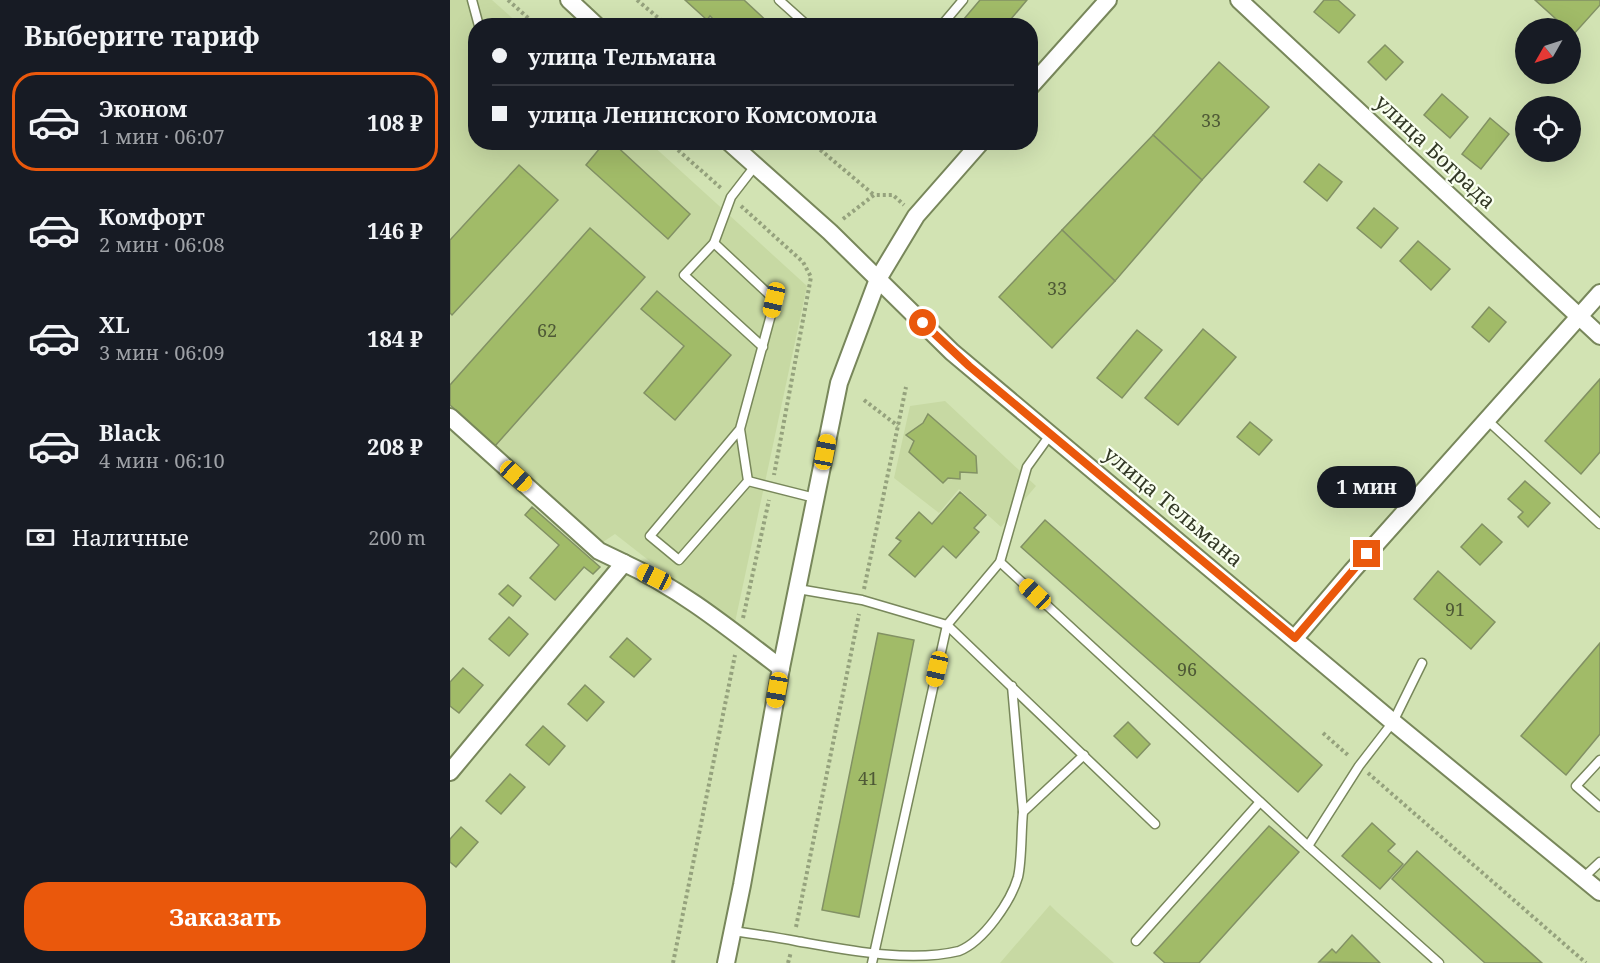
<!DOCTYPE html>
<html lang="ru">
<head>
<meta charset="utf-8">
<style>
	:root { --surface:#171b24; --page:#242831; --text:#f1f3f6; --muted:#9ea1a6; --line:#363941; --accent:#ea580c }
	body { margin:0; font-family:"Noto Serif",serif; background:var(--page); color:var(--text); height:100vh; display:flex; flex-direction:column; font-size:22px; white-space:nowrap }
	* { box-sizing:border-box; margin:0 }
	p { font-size:20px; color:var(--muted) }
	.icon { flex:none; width:33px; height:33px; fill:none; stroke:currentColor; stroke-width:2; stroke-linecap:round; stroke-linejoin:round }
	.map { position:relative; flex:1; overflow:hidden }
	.sheet { display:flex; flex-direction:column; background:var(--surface); width:450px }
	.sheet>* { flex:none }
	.hud { position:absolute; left:18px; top:18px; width:570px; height:132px; border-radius:24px; box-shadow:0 6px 24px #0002; display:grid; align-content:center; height:132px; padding:0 24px; background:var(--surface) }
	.needle { width:39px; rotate:231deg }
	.tools { position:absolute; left:1065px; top:18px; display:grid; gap:12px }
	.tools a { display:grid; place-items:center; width:66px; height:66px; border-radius:50%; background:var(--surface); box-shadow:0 6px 24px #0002; font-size:30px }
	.end { position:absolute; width:27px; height:27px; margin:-14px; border:8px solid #ea580c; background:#fff; box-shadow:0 0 0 3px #fff }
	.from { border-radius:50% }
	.bubble { position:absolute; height:42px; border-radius:21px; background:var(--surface); box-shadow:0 6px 24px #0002; font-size:20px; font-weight:700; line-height:42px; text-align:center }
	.car { position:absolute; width:18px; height:36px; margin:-18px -9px; border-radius:8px; box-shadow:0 0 4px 2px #0007; background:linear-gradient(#f5c518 24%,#345 0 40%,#f5c518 0 76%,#345 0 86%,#f5c518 0) }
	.hud b { display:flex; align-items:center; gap:21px; height:57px; font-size:22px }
	.hud b+b { border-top:2px solid var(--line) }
	.hud i { width:15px; height:15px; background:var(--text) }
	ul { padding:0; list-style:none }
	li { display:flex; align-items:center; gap:18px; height:99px; margin:0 12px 9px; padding:0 12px; border:3px solid transparent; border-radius:24px }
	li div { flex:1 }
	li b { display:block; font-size:22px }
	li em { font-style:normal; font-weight:700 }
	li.active { border-color:var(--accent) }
	li>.icon { width:54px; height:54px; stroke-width:1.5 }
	h2 { padding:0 24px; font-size:27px; line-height:72px }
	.pay { display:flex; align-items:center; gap:15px; height:66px; padding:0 24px; font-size:22px }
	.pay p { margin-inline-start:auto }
	.button { display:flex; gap:12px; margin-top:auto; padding:12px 24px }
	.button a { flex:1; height:69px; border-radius:24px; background:var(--accent); color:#fff; font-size:24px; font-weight:700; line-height:69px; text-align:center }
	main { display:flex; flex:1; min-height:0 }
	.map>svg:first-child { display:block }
	.built { fill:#c7d9a3 }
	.building { fill:#a1bb68; stroke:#829164; stroke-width:1.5 }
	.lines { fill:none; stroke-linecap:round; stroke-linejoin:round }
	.service-casing { stroke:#78875b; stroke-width:11 }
	.minor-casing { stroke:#78875b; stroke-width:20 }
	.path { stroke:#95a27d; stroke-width:4; stroke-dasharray:3 3; stroke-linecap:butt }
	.service { stroke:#fff; stroke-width:8 }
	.minor { stroke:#fff; stroke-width:16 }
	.route { stroke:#ea580c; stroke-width:8 }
	.labels { text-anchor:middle; stroke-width:4.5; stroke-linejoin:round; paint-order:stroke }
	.number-label { font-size:18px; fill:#4e5936 }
	.street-label { font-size:21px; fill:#323825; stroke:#f9fff0 }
</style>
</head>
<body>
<main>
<section class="sheet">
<h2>Выберите тариф</h2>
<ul>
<li class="active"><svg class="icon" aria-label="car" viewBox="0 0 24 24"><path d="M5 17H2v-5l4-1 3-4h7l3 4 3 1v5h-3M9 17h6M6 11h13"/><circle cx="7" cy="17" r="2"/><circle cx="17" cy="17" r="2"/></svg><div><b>Эконом</b><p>1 мин · 06:07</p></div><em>108 ₽</em></li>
<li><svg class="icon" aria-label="car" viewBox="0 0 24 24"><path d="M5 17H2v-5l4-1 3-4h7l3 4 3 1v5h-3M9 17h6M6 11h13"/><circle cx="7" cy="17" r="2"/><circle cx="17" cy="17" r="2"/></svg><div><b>Комфорт</b><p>2 мин · 06:08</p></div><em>146 ₽</em></li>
<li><svg class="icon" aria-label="car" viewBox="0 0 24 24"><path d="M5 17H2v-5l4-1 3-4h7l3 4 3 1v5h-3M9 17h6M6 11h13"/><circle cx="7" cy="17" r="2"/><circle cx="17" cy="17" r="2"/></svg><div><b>XL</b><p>3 мин · 06:09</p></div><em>184 ₽</em></li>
<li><svg class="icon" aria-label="car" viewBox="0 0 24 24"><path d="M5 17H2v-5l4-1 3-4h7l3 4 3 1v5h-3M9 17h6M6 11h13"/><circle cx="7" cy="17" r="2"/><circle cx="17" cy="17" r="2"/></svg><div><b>Black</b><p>4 мин · 06:10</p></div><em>208 ₽</em></li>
</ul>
<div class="pay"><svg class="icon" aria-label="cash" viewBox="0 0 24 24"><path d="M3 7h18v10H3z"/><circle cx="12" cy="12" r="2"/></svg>Наличные<p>200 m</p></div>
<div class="button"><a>Заказать</a></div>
</section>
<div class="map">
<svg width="1150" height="963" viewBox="0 0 1150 963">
	<rect width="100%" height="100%" fill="#d2e3b3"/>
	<g class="built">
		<path d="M0,0H42L70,25L26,26V142L200,143L357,286L284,627L165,534L153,542L0,405Z"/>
		<path d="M495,401L586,486L551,527L509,489L489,513L444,478L460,406Z"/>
		<path d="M600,905L607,912L664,963H550Z"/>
	</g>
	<g class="building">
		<path d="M235,0H294L322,26H270L260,16L257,20Z"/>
		<path d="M530,0H577L555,26H508Z"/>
		<path d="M874,0H888L905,15L889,33L864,12Z"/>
		<path d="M1085,0H1150V5L1123,35L1120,28H1116Z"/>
		<path d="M935,45L953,62L936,80L918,62Z"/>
		<path d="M769,62L819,107L752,180L703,135Z"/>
		<path d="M992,94L1018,117L1000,138L974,115Z"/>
		<path d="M1040,118L1059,134L1031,169L1012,154Z"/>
		<path d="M703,135L752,180L665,281L612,230Z"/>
		<path d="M155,142H162L240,214L218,239L136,165Z"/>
		<path d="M869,164L892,182L877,201L854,182Z"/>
		<path d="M69,165L108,200L2,315L0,313V240Z"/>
		<path d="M924,208L948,228L931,248L907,228Z"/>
		<path d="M140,228L195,277L45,446L0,405V385Z"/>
		<path d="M612,230L665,281L602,348L549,297Z"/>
		<path d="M968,241L1000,269L981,290L950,261Z"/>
		<path d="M207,291L281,355L225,420L194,393L234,346L191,309Z"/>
		<path d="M1039,307L1056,322L1039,342L1022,327Z"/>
		<path d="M753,329L786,357L728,425L695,398Z"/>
		<path d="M687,330L712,350L672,398L647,378Z"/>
		<path d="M1150,379V452L1131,474L1095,441Z"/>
		<path d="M478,414L526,456L527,473L510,472V479L498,478L493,483L459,452L464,441L456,435L473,423Z"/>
		<path d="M800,422L822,440L809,455L787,437Z"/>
		<path d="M1075,481L1100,503L1078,527L1068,517L1073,512L1058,499Z"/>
		<path d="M510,492L536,515L524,528L529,532L506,558L493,546L465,577L439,555L451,541L446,538L469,512L482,524Z"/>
		<path d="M82,507L150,567L143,574L134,567L105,600L80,578L109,545L75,515Z"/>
		<path d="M595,520L872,765L848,792L571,547Z"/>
		<path d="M1032,524L1052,542L1030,565L1011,547Z"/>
		<path d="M988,571L1045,622L1021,649L964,599Z"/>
		<path d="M58,585L71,596L63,606L49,594Z"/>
		<path d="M59,617L78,634L59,656L39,639Z"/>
		<path d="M428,633L464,640L409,917L372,910Z"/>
		<path d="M177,638L201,659L184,677L160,657Z"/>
		<path d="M1150,643V734L1116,775L1071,736Z"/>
		<path d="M13,668L33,685L9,713L0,706V682Z"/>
		<path d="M135,685L154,702L137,721L118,704Z"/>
		<path d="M678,722L700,744L687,758L664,736Z"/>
		<path d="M93,726L115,746L99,765L76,745Z"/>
		<path d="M60,774L75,787L51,814L36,801Z"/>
		<path d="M922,823L945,844L938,851L953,864L930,889L892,856Z"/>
		<path d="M819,826L849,852L749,963H715L704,953Z"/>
		<path d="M11,827L28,842L6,867L0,862V839Z"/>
		<path d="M967,851L1092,963H1035L942,879Z"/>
		<path d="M902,935L930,963L869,962L882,949L886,953Z"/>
	</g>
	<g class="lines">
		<g class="service-casing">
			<g id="service">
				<path d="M22,0L29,26"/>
				<path d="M329,0L358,26"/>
				<path d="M491,26L513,0"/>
				<path d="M305,166L281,197L264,243L234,275L313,347"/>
				<path d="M264,243L325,300L290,429L298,481L229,560L200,536L290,429"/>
				<path d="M1037,420L1150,524"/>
				<path d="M298,481L365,498"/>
				<path d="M550,562L858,846"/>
				<path d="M348,589L412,600L497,625L550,562L577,467L600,435"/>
				<path d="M497,625L705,824"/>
				<path d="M972,663L943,722L909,766L858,846L989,963"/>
				<path d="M562,686L573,812"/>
				<path d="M1150,760L1126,786L1150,807"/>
				<path d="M1133,878L1150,862"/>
				<path d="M283,931C304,934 325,937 346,941C397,950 460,963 509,951C534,941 561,901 568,877C572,860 571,831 573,812L634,755"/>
				<path d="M686,941L810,802"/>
				<path d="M422,963L497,625"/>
			</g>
		</g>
		<g class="minor-casing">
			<g id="minor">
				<path d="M119,0L147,26"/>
				<path d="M789,0L1150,336"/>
				<path d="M580,87L658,0"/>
				<path d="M279,142L380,232L502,352L943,722L1150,892"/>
				<path d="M0,417L149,551L174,563"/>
				<path d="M845,638L902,571L1150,293"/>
				<path d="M0,772L174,563C231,589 281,630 331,668"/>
				<path d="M276,963L292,885L331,668L389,383L428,279L466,216L531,142"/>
			</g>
		</g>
		<g class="path">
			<path d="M58,0L87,26"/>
			<path d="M187,0L218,26"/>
			<path d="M219,142L272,189"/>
			<path d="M361,142L424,195"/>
			<path d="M291,206L353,262L361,277L324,475"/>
			<path d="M393,219L424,195H443L454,205"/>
			<path d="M414,400L448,426"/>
			<path d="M414,589L456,387"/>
			<path d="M293,618L319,500"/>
			<path d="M873,733L899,756"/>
			<path d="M918,773L1136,963"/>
			<path d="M346,927L409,614"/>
			<path d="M223,963L285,655"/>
			<path d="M338,963L341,952"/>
		</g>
		<use href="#service" class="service"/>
		<use href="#minor" class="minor"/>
	</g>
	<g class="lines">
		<path class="route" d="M473,323L519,366L845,638L917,554"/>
	</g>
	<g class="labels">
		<g class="number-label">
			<text x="761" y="127">33</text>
			<text x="607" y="295">33</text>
			<text x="97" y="337">62</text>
			<text x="1005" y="616">91</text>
			<text x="737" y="676">96</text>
			<text x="418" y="785">41</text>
		</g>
		<g class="street-label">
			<text transform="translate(985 152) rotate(43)" y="7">улица Бограда</text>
			<text transform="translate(723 507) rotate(40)" y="7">улица Тельмана</text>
		</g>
	</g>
</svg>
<div class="tools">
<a><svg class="needle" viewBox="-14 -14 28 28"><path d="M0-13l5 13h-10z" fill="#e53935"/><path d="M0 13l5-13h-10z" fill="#9ea1a6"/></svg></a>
<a><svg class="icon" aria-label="locate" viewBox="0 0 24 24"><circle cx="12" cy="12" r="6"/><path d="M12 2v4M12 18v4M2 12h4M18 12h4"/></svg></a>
</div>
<i class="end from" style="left:473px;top:323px"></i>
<i class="end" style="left:917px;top:554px"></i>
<div class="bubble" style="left:867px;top:466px;width:99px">1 мин</div>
<i class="car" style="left:324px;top:300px;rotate:193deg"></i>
<i class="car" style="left:375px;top:452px;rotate:11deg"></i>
<i class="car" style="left:66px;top:476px;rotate:132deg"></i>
<i class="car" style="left:204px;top:577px;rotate:295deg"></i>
<i class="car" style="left:585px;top:594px;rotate:313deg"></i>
<i class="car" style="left:487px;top:669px;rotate:193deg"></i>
<i class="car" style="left:327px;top:690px;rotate:190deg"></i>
<div class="hud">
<b><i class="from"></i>улица Тельмана</b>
<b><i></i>улица Ленинского Комсомола</b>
</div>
</div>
</main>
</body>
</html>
